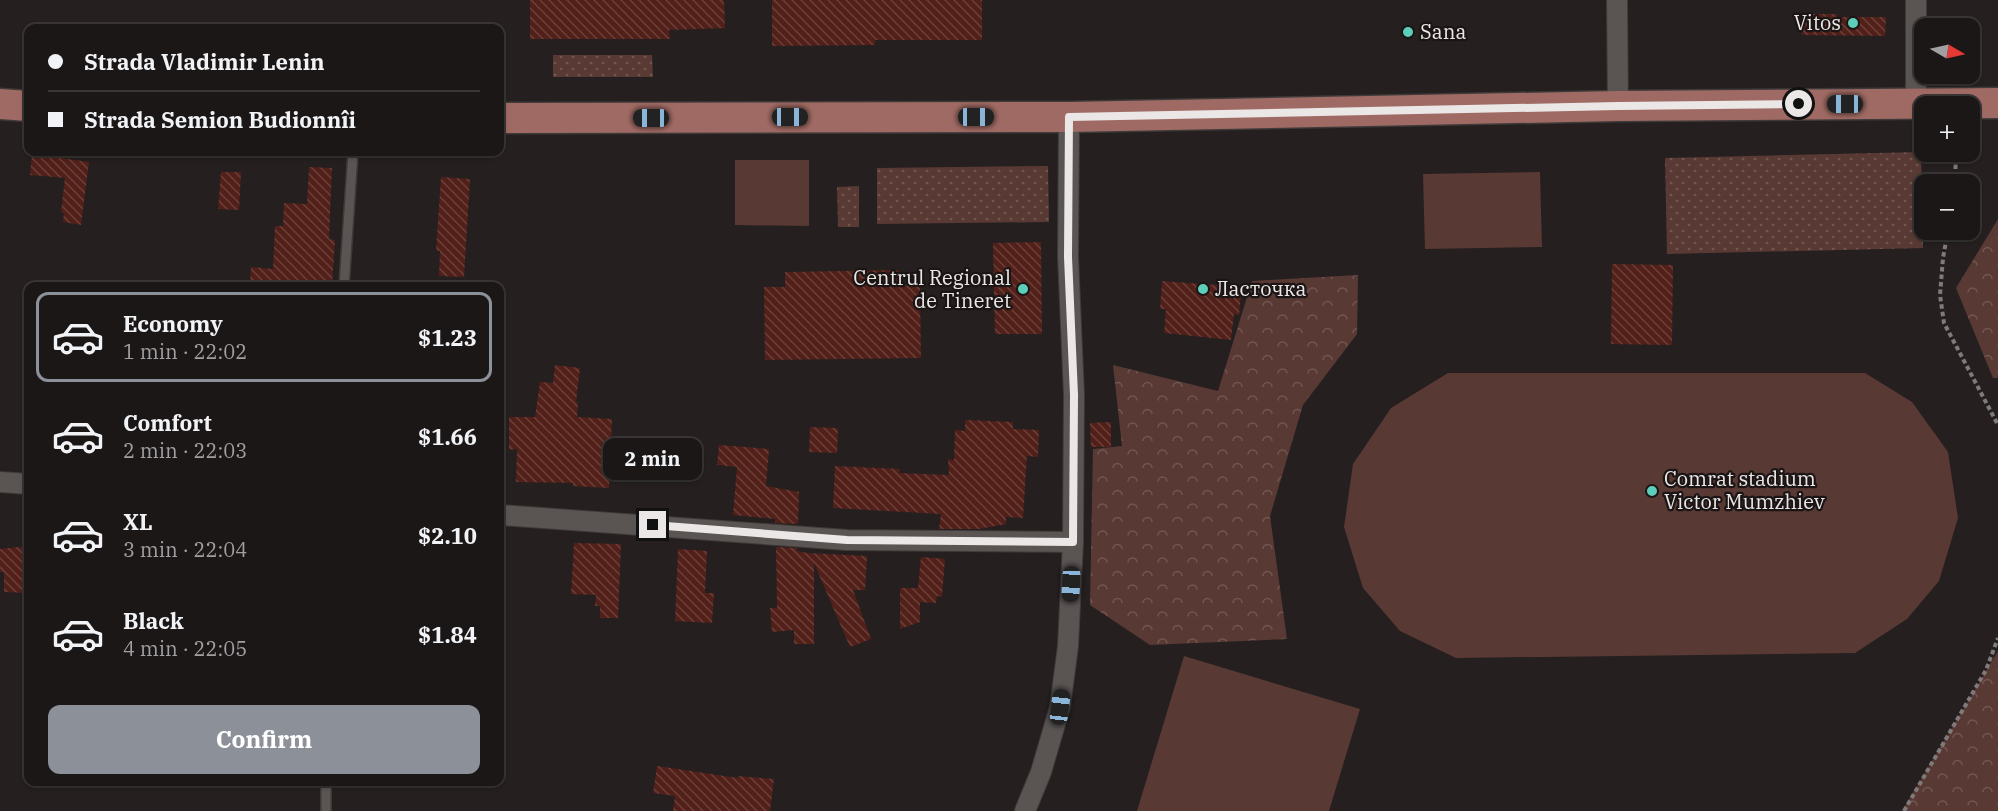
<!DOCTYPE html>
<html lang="en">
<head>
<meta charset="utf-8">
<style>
	:root { --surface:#1c1717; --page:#252020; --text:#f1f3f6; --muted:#a09fa1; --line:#3a3636; --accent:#8c9099 }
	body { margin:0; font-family:"IBM Plex Serif",serif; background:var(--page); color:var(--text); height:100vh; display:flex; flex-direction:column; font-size:22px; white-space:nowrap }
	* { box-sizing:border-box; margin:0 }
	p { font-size:20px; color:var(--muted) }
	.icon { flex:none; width:33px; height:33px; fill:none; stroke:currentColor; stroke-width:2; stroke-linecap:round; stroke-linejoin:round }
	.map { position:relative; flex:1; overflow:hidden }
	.sheet { position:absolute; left:24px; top:282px; width:480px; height:504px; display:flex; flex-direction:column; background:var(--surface); border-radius:12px; box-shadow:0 2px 4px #0004,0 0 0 2px var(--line) }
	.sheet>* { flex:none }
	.banner { position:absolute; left:24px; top:24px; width:480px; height:132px; border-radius:12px; box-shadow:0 2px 4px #0004,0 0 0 2px var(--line); display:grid; align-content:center; height:132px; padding:0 24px; background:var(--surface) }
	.needle { width:39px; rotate:99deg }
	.buttons { position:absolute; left:1914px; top:18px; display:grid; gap:12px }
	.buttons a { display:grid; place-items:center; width:66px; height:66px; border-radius:12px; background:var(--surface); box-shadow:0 2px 4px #0004,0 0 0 2px var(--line); font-size:30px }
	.end { position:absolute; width:27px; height:27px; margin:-14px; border:8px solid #ebe7e7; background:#111; box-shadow:0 0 0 3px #111 }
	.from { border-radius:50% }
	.bubble { position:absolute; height:42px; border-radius:12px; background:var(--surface); box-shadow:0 2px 4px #0004,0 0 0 2px var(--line); font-size:20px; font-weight:700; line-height:42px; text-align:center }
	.car { position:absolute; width:18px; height:36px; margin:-18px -9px; border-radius:8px; box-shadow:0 0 4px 2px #0007; background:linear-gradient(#222 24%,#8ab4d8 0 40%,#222 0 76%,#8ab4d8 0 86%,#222 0) }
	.banner b { display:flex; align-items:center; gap:21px; height:57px; font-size:22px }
	.banner b+b { border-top:2px solid var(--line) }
	.banner i { width:15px; height:15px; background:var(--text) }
	ul { padding:10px 0 0; list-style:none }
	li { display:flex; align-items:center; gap:18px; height:90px; margin:0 12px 9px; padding:0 12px; border:3px solid transparent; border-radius:12px }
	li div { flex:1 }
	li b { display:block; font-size:22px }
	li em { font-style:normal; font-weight:700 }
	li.selected { border-color:var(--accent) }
	li>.icon { width:54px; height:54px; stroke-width:1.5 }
	.cta { display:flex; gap:12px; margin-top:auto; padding:12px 24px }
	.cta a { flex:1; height:69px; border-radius:12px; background:var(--accent); color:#fff; font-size:24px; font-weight:700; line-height:69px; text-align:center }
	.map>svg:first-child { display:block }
	.grass { fill:url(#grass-dots) }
	.forest { fill:url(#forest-crowns) }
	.park { fill:#593934 }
	.building { fill:url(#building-back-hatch) }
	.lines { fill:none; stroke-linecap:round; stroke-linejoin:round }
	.lane-casing { stroke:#3f3a3a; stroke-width:12 }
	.street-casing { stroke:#3f3a3a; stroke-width:22 }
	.primary-casing { stroke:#3f3a3a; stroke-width:33 }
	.path { stroke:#807b7b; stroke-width:4; stroke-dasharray:4.5 3; stroke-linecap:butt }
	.lane { stroke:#5a5453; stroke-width:9 }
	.street { stroke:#5a5453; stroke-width:20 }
	.primary { stroke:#9f6a63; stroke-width:30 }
	.route { stroke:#ebe7e7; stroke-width:8 }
	.poi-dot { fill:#5dceb9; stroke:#1b1615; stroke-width:2 }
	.labels { text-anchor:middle; stroke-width:4.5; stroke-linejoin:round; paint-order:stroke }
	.poi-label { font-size:20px; fill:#ebe7e7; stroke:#1b1615; text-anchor:start }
</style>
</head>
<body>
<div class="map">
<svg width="1998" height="811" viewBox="0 0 1998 811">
	<defs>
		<pattern id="grass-dots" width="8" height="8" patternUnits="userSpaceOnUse" patternTransform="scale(1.5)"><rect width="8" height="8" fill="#593934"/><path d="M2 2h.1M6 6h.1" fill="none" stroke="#715651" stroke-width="1.8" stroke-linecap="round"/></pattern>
		<pattern id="forest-crowns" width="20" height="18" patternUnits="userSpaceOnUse" patternTransform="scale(1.5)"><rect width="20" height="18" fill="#593934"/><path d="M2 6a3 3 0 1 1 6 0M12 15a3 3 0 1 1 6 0" fill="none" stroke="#715651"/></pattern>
		<pattern id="building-back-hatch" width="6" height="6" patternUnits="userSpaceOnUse" patternTransform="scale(1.5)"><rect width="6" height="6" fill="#521f19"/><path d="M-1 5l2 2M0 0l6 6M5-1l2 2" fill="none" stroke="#6b403a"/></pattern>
	</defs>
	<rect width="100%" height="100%" fill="#251f1f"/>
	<g class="grass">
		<path d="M553,55H652L653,77H553Z"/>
		<path d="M1921,152L1923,248L1667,254L1665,158Z"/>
		<path d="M1048,166L1049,222L877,224V168Z"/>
		<path d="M859,186V227H838L837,187Z"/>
	</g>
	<g class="forest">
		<path d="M1998,219V378H1993L1956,288Z"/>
		<path d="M1358,275L1357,334L1303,405L1270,516L1287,639L1150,645L1090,605L1093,449L1122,446L1113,365L1218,391L1252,281Z"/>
		<path d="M1998,651V811H1902Z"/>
	</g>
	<g class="park">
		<path d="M735,160H809V226L735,225Z"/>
		<path d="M1540,172L1542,247L1425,249L1423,174Z"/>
		<path d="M1448,373H1865L1912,402L1948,452L1958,518L1939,581L1907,619L1855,653L1456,658L1400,631L1363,588L1344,527L1353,464L1391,408Z"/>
		<path d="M1184,656L1360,709L1329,811H1137Z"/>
	</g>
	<g class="building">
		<path d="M530,0H724L725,28L669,30L670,39H530Z"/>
		<path d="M772,0H982V40H875V45L772,46Z"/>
		<path d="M1802,14H1837V17H1886L1885,36L1802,35Z"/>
		<path d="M32,154L89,162L81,225L63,222L64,213L61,212L65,178L30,175Z"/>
		<path d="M309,167L332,168L329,239L335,240L332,286L250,285L251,267L273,269L275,226H283L284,203L307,204Z"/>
		<path d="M221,172H241L239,210L218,209Z"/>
		<path d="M441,177L470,179L464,277L439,276L440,251H436Z"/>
		<path d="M1041,242L1042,334H995L993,243Z"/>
		<path d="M1612,264L1673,265L1672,345L1611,344Z"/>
		<path d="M899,270L898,286L920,285L921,358L765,360L764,287H785V272Z"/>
		<path d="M1162,281L1242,287L1239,315L1234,314L1231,340L1164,333L1166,309H1160Z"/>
		<path d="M555,365L580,368L576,402L578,403L577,417L612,419L609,488L573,486V483L516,482L517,449L509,450V417H535L540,382L553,383Z"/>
		<path d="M965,420L1013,422V429L1039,430L1038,457L1027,456L1023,518L1006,517V524L979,529H939L941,514L833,508L835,466L900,469L899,473L949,475L948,459L954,460L955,430L965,431Z"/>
		<path d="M1111,422V447H1091L1090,423Z"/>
		<path d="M810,427L838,428L837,453L809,452Z"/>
		<path d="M719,445L769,449L766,486L799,492L798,524L775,523V519L733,515L737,467L717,465Z"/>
		<path d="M574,543L621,544L618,618H600V606H595L596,595L571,594Z"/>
		<path d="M28,546V593L4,592V572H0V549Z"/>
		<path d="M776,547L797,548V551L807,553L867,556L865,590H853L871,639L850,647L814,563V644H794V630L772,632L770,608H777Z"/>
		<path d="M678,549L707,551L705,593H714L712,623L675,621Z"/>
		<path d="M921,557L945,559L942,597L937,596L936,603L920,602V622L900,629V588H918Z"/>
		<path d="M657,766L738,778V776L774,779L770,811H673L675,796L653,793Z"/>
	</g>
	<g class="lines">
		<g class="lane-casing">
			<g id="lane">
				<path d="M344,286L353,152"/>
				<path d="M326,811V782"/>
			</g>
		</g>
		<g class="street-casing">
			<g id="street">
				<path d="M1617,0L1618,106"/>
				<path d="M1916,104V0"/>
				<path d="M0,482L28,484"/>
				<path d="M500,515L847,540L1073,542"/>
				<path d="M1025,811L1041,772L1060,707L1068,646L1073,542L1074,395L1068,257L1069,117"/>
			</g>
		</g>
		<g class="primary-casing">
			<g id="primary">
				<path d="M0,104L28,106"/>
				<path d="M500,118L1069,117L1618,106L1998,103"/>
			</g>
		</g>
		<g class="path">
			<path d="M1955,184L1956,152"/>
			<path d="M1948,230L1943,258L1940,295L1944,323L1998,425"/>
			<path d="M1904,811L1986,670L1998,638"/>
		</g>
		<use href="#lane" class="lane"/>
		<use href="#street" class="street"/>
		<use href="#primary" class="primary"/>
	</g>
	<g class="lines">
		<path class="route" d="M653,525L847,540L1073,542L1074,395L1068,257L1069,117L1618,106L1799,104"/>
	</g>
	<g class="poi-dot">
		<circle cx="1853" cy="23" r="6"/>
		<circle cx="1408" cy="32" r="6"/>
		<circle cx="1023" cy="289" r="6"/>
		<circle cx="1203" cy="289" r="6"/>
		<circle cx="1652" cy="491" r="6"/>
	</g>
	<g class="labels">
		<g class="poi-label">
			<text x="1841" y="30" text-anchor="end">Vitos</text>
			<text x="1420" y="39">Sana</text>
			<text x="1011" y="285" text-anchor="end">Centrul Regional<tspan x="1011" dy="23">de Tineret</tspan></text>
			<text x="1215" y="296">Ласточка</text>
			<text x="1664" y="486">Comrat stadium<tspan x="1664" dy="23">Victor Mumzhiev</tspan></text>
		</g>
	</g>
</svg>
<div class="buttons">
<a><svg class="needle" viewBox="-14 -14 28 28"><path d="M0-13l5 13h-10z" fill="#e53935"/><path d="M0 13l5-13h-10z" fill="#a09fa1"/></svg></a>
<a>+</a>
<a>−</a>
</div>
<i class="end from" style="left:1799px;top:104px"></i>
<i class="end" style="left:653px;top:525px"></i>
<div class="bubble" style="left:603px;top:438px;width:99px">2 min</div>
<i class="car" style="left:1845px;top:104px;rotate:270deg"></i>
<i class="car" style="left:790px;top:117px;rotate:90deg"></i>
<i class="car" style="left:976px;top:117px;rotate:90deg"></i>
<i class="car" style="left:651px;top:118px;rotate:270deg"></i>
<i class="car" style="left:1071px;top:584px;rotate:183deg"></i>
<i class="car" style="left:1060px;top:707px;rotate:7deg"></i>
<div class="banner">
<b><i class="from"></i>Strada Vladimir Lenin</b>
<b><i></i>Strada Semion Budionnîi</b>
</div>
<section class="sheet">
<ul>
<li class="selected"><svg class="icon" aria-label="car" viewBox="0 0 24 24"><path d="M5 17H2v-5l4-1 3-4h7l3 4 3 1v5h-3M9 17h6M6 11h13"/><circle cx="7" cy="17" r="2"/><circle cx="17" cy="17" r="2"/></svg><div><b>Economy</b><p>1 min · 22:02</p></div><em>$1.23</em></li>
<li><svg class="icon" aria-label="car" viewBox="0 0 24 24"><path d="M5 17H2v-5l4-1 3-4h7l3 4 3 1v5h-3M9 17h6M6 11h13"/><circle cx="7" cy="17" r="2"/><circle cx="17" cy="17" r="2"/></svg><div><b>Comfort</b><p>2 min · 22:03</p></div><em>$1.66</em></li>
<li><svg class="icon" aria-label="car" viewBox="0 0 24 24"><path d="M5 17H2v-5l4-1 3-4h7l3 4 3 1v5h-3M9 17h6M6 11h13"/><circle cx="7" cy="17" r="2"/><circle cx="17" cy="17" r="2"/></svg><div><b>XL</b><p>3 min · 22:04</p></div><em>$2.10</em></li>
<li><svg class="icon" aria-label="car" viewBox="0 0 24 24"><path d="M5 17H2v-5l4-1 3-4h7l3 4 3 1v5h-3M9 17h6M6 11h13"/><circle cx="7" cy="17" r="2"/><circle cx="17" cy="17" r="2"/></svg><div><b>Black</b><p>4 min · 22:05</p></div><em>$1.84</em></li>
</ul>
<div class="cta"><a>Confirm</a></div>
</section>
</div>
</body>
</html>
